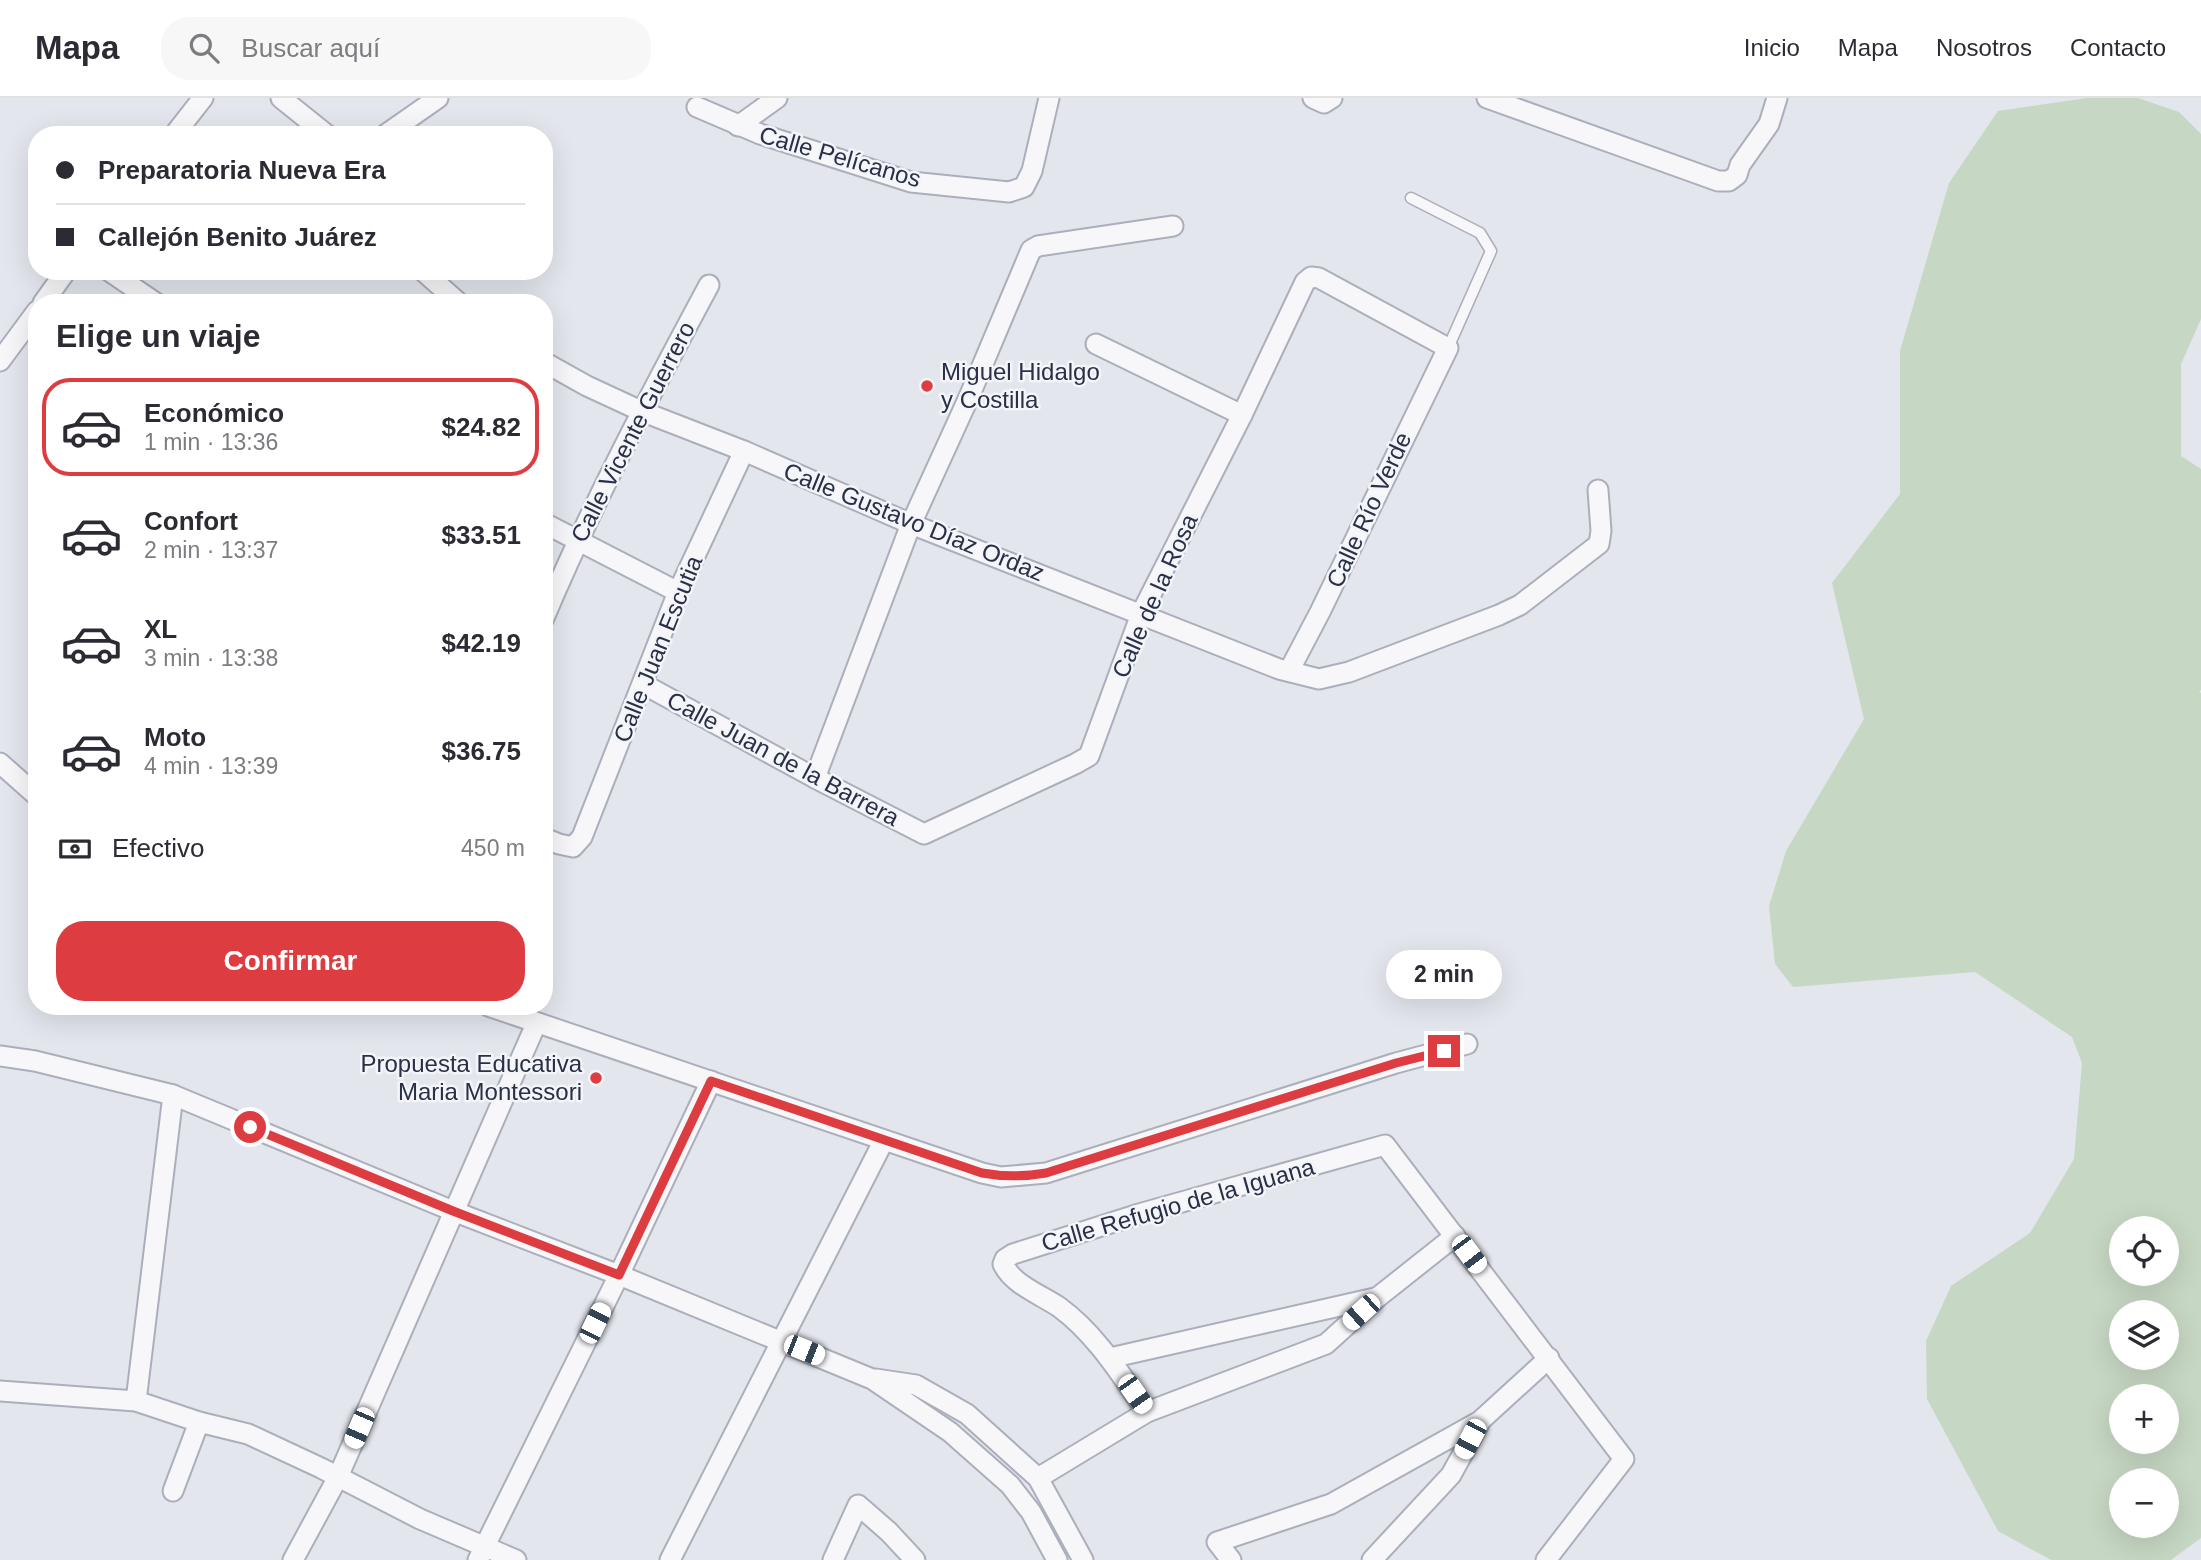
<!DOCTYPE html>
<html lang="es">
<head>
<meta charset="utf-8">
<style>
	:root { --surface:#fff; --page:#f7f7f7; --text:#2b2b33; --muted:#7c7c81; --line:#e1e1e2; --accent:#dd3d40 }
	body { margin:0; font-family:Arial,sans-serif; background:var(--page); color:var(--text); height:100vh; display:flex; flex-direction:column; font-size:26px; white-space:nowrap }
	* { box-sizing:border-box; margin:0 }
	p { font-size:23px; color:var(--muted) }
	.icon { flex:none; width:38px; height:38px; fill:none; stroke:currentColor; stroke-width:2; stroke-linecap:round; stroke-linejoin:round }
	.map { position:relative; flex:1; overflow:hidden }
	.side { position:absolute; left:28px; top:196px; width:525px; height:721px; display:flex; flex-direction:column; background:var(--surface); border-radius:28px; box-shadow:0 7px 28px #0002 }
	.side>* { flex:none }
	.hud { position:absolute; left:28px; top:28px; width:525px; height:154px; border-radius:28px; box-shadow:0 7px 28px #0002; display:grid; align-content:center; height:154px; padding:0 28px; background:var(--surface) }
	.controls { position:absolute; left:2109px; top:1118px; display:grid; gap:14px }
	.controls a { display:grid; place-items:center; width:70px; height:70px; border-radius:50%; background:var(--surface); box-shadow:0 7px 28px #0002; font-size:35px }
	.end { position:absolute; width:32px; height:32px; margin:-16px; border:9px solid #dd3d40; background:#fff; box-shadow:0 0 0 4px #fff }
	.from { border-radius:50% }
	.bubble { position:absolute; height:49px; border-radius:24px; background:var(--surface); box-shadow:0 7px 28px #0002; font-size:23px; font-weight:800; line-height:49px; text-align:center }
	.car { position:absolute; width:21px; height:42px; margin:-21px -10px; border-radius:9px; box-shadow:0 0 5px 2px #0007; background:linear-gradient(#fff 24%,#345 0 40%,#fff 0 76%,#345 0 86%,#fff 0) }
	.hud b { display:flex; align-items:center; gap:24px; height:66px; font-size:26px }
	.hud b+b { border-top:2px solid var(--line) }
	.hud i { width:18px; height:18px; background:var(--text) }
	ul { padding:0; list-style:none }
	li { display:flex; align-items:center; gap:21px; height:98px; margin:0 14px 10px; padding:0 14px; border:4px solid transparent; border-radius:28px }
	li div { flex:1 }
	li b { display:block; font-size:26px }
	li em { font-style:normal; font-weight:800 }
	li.active { border-color:var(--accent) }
	li>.icon { width:63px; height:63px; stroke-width:1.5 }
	h2 { padding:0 28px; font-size:32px; line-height:84px }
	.pay { display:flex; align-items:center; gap:18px; height:77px; padding:0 28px; font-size:26px }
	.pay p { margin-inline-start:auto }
	.primary-button { display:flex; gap:14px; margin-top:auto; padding:14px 28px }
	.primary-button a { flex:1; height:80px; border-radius:28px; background:var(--accent); color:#fff; font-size:28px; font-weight:800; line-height:80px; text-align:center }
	header { display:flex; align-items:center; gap:42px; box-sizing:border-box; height:98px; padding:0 35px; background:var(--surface); border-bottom:2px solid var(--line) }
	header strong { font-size:33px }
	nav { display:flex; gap:38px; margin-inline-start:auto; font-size:24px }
	.search { width:490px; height:63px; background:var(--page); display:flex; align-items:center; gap:18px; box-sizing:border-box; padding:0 24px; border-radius:28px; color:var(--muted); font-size:26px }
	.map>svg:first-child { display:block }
	.green { fill:#c6d7c3; fill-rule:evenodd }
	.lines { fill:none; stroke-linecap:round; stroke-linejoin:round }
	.lane-casing { stroke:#abafbb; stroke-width:13 }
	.street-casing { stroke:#abafbb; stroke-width:23 }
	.lane { stroke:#f7f7fa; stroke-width:10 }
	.street { stroke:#f7f7fa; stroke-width:19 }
	.route { stroke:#dd3d40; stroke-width:9 }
	.poi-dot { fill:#dd3d40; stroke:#f3f5f9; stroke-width:2.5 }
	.labels { text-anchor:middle; stroke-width:5; stroke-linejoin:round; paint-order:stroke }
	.street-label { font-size:24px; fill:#293047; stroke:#f3f5f9 }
	.poi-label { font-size:24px; fill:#293047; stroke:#f3f5f9; text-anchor:start }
</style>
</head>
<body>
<header>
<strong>Mapa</strong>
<div class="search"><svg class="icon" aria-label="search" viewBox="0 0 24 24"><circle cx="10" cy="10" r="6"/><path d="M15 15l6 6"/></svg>Buscar aquí</div>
<nav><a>Inicio</a><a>Mapa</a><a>Nosotros</a><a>Contacto</a></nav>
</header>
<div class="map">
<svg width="2201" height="1462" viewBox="0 0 2201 1462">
	<rect width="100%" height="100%" fill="#e3e6ed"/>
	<path class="green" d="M2087,0H2138L2179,14L2201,36V221L2181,266V358L2201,371V592L2199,594L2201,595V1440L2171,1462H2051L1998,1433L1927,1301L1926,1243L1951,1188L2030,1135L2074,1061L2082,965L2072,939L1975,874L1793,889L1775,866L1769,808L1786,753L1864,621L1832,485L1900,396V253L1949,85L1998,13ZM2121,1130H2166V1176H2121ZM2121,1214H2166V1260H2121ZM2121,1298H2166V1344H2121ZM2121,1382H2166V1428H2121Z"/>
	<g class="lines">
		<g class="lane-casing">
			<path id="lane" d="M1411,100L1480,135L1491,153L1448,250"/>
		</g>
		<g class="street-casing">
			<g id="street">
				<path d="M281,0L327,37"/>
				<path d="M1313,0L1324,5L1332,0"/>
				<path d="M1487,0L1718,83H1729L1737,77L1740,67L1769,26L1777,0"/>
				<path d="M697,9L760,36L911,84L1009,94L1024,89L1032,73L1049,0"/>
				<path d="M738,28L777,0"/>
				<path d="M174,37L203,0"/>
				<path d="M385,37L438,0"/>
				<path d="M109,173L156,205"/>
				<path d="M423,173L459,205"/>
				<path d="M43,205L66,173"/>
				<path d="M1096,246L1242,317"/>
				<path d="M0,263L37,213"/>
				<path d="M544,264L587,288L641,313L744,353L911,426L1279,571L1319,581L1349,574L1499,517L1520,507L1599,446L1601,433L1598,392"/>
				<path d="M544,425L678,494"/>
				<path d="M544,520C592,406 650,297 709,187"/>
				<path d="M643,586L815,680L924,736L1075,666L1089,658L1141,516L1242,317L1305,184L1311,179L1319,180L1448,250L1320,514L1289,573"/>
				<path d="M0,665L37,698"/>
				<path d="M815,680L911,426L969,299L1031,152L1038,148L1173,128"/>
				<path d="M544,740L559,746L573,749L582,739L678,494L744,353"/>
				<path d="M488,908L982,1075L1001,1079L1046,1075L1396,965L1467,946"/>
				<path d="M0,958L35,963L173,997L453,1113L619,1177L872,1281L950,1334L1010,1387L1031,1414L1057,1462"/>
				<path d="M1110,1260L1375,1200"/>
				<path d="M876,1281L916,1287L967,1316L1038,1380L1083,1462"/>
				<path d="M0,1293L136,1303L199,1324L248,1336L321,1370L420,1421L516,1462"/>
				<path d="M136,1303L173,997"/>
				<path d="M1147,1314C1121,1277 1096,1236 1059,1209C1041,1197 1012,1186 1003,1166L1005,1161L1013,1156L1139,1116L1385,1047L1624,1361L1546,1462"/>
				<path d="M1038,1380L1147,1314L1326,1246L1378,1199L1455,1138"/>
				<path d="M173,1393L199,1324"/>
				<path d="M293,1462L338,1379L536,926"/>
				<path d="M478,1462L619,1177L711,983"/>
				<path d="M670,1462L884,1042"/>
				<path d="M833,1462L858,1407L889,1434L915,1462"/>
				<path d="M1231,1462L1217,1444L1331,1406L1480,1323L1549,1260"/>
				<path d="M1372,1462L1451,1377L1480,1324"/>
			</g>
		</g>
		<use href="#lane" class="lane"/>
		<use href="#street" class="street"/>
	</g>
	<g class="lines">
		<path class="route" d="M250,1029L453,1113L619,1177L711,983L982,1075C1004,1079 1023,1079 1046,1075L1396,965L1444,953"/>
	</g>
	<g class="poi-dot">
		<circle cx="927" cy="288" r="7"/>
		<circle cx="596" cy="980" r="7"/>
	</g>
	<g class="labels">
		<g class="street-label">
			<text transform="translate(840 59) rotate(16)" y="8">Calle Pelícanos</text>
			<text transform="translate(633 334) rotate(-63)" y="8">Calle Vicente Guerrero</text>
			<text transform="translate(1369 412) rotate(-65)" y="8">Calle Río Verde</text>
			<text transform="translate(914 424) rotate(22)" y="8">Calle Gustavo Díaz Ordaz</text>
			<text transform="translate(1155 498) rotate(-66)" y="8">Calle de la Rosa</text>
			<text transform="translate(658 551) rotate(-68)" y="8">Calle Juan Escutia</text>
			<text transform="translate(783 661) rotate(28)" y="8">Calle Juan de la Barrera</text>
			<text transform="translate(1178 1107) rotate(-16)" y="8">Calle Refugio de la Iguana</text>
		</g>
		<g class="poi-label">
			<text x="941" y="282">Miguel Hidalgo<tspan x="941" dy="28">y Costilla</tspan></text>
			<text x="582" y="974" text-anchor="end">Propuesta Educativa<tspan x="582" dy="28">Maria Montessori</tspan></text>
		</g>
	</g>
</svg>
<div class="controls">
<a><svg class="icon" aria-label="locate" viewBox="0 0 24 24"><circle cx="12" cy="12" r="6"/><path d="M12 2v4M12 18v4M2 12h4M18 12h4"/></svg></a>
<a><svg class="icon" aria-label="layers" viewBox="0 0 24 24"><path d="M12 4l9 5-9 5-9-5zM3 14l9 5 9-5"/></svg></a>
<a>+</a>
<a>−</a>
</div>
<i class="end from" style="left:250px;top:1029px"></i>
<i class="end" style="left:1444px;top:953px"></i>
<div class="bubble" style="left:1386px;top:852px;width:116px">2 min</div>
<i class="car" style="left:1469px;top:1156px;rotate:143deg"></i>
<i class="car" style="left:1361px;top:1214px;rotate:228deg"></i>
<i class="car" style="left:595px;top:1225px;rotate:26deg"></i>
<i class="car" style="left:804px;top:1252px;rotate:112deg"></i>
<i class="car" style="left:1135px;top:1296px;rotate:145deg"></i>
<i class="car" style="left:359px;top:1330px;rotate:203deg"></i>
<i class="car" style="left:1470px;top:1341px;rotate:208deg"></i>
<div class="hud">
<b><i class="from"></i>Preparatoria Nueva Era</b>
<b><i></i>Callejón Benito Juárez</b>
</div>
<section class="side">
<h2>Elige un viaje</h2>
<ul>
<li class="active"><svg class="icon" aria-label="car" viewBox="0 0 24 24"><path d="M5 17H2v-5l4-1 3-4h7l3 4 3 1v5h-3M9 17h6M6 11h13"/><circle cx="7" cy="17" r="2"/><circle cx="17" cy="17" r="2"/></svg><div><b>Económico</b><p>1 min · 13:36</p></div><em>$24.82</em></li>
<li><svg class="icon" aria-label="car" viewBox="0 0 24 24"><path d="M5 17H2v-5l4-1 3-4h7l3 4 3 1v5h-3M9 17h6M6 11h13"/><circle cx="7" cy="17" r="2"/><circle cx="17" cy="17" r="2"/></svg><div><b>Confort</b><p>2 min · 13:37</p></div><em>$33.51</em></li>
<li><svg class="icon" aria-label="car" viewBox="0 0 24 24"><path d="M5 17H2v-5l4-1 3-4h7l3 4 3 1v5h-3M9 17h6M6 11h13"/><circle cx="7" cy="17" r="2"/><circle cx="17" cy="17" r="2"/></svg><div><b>XL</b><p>3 min · 13:38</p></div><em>$42.19</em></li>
<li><svg class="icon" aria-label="car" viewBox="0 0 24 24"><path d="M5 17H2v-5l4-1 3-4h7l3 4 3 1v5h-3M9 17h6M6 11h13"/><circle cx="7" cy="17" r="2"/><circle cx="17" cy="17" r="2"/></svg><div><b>Moto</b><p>4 min · 13:39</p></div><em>$36.75</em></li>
</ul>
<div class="pay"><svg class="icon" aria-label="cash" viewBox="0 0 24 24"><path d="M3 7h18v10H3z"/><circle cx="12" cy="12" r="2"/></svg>Efectivo<p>450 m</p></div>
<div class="primary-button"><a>Confirmar</a></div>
</section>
</div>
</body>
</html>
